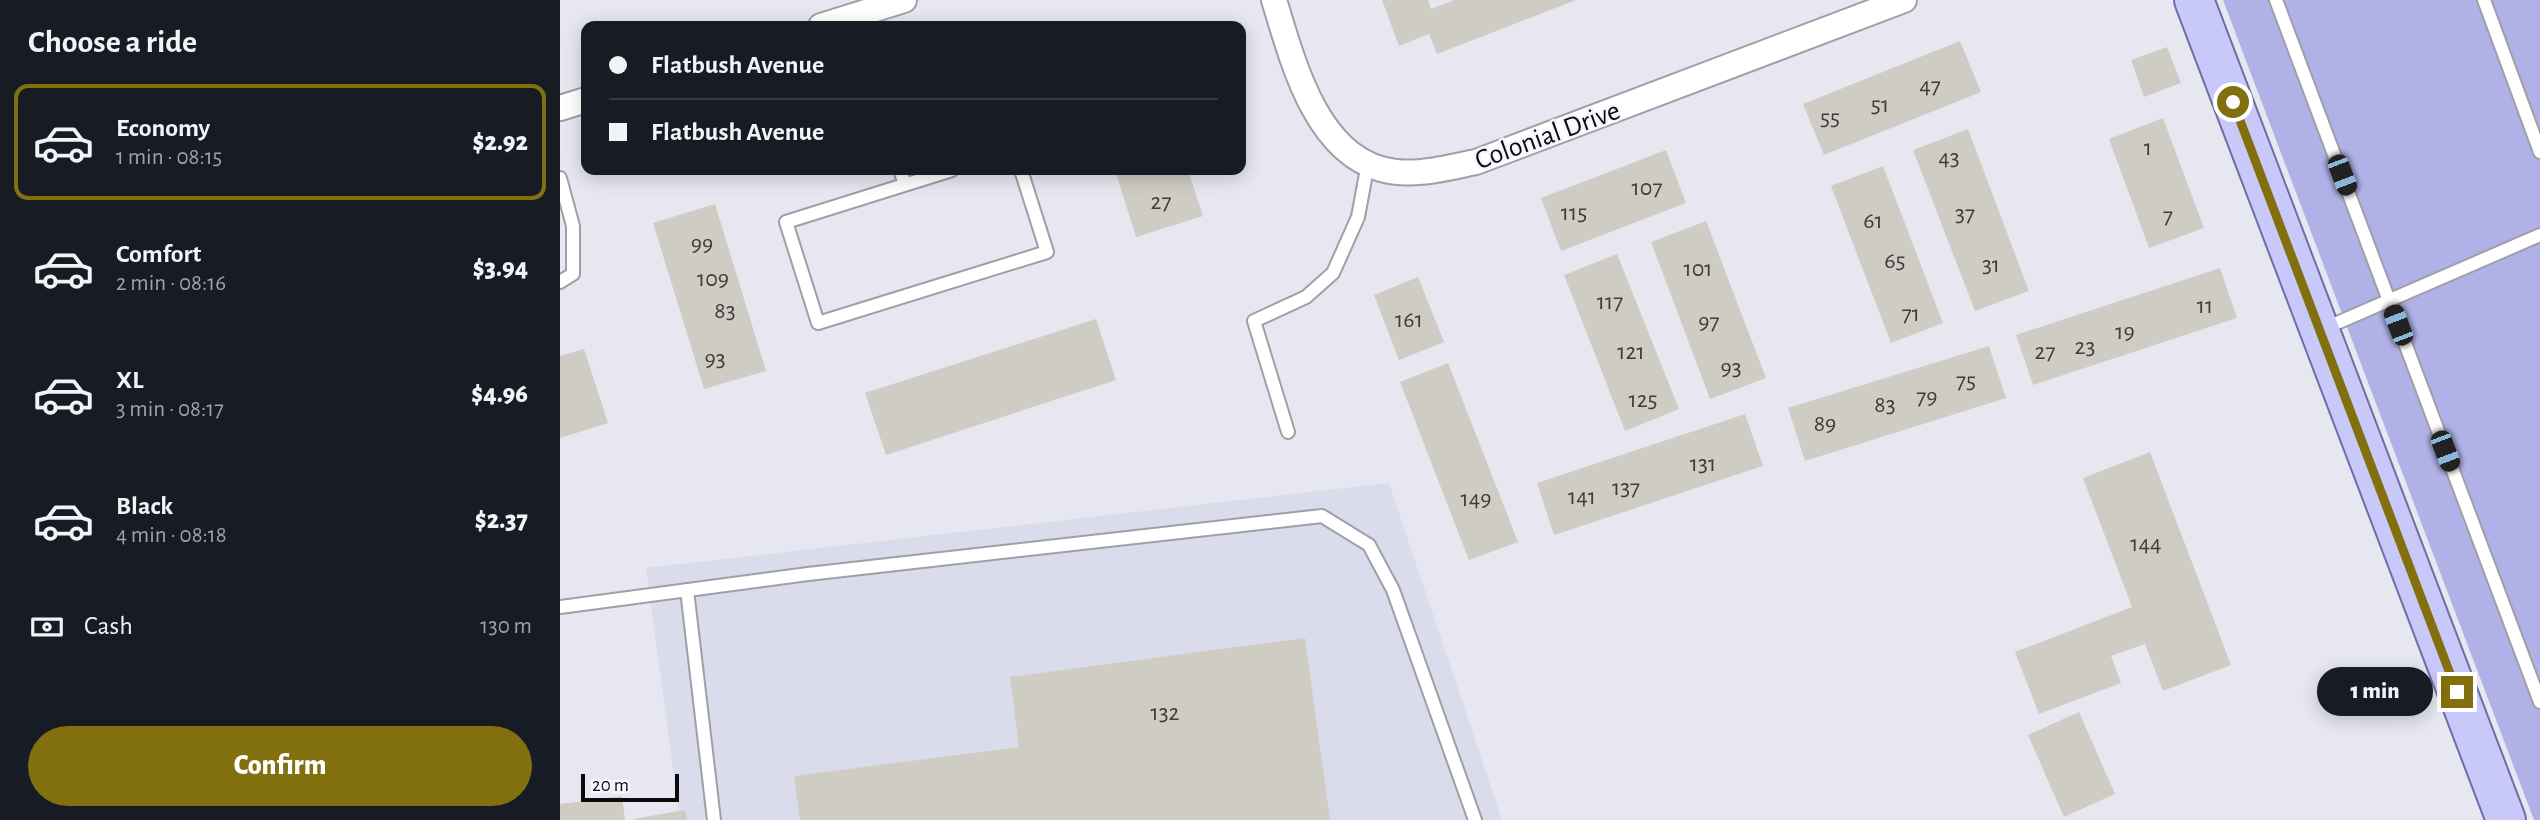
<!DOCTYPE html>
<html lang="en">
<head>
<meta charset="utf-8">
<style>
	:root { --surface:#171b24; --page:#20242c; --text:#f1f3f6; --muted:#9ea1a6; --line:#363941; --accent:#826f0e }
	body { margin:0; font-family:"Alegreya Sans",sans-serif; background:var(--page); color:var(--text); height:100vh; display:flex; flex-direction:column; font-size:26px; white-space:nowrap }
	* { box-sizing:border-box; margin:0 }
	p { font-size:23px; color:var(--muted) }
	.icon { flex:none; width:38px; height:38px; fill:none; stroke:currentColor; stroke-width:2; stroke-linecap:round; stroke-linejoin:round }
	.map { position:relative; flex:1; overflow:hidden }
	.side { display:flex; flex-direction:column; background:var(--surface); width:560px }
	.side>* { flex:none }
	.top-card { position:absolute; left:21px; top:21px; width:665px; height:154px; border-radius:14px; box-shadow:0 4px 18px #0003; display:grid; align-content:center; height:154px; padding:0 28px; background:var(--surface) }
	.scale { position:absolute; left:21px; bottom:18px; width:98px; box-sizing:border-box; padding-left:7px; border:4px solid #0b0b0e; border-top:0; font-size:19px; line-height:24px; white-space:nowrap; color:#0b0b0e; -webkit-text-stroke:5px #f4f5ff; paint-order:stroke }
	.end { position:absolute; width:32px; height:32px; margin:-16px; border:9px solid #826f0e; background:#fff; box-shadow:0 0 0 4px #fff }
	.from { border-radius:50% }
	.bubble { position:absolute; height:49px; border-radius:24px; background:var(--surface); box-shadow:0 4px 18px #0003; font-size:23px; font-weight:800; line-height:49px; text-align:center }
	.car { position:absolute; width:21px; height:42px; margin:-21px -10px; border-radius:9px; box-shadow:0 0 5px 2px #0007; background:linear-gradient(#222 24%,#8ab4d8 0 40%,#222 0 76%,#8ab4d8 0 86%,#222 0) }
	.top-card b { display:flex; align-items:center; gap:24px; height:66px; font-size:26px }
	.top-card b+b { border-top:2px solid var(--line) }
	.top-card i { width:18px; height:18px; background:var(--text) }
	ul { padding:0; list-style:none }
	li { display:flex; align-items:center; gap:21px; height:116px; margin:0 14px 10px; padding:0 14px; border:4px solid transparent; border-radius:14px }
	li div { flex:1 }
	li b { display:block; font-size:26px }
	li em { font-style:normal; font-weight:800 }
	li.on { border-color:var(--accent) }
	li>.icon { width:63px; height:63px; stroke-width:1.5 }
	h2 { padding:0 28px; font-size:32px; line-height:84px }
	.pay { display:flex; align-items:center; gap:18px; height:77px; padding:0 28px; font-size:26px }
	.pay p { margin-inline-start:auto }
	.button { display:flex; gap:14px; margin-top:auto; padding:14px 28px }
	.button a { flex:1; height:80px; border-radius:42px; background:var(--accent); color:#fff; font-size:28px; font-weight:800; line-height:80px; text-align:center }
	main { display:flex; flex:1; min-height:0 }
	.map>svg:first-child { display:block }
	.built { fill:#dadbeb }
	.green { fill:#b0b1e6 }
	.building { fill:#cfcdc3 }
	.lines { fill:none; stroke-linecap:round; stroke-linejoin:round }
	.service-casing { stroke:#9f9fa8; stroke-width:16 }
	.minor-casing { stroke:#9f9fa8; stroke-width:28 }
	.primary-casing { stroke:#6e6ea4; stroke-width:42 }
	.service { stroke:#fff; stroke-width:12 }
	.minor { stroke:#fff; stroke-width:24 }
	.primary { stroke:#c8c8f9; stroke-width:38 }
	.route { stroke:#826f0e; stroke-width:9 }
	.labels { text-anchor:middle; stroke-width:5; stroke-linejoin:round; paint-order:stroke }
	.number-label { font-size:24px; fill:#3c3c3b }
	.street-label { font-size:28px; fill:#0b0b0e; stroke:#f4f5ff }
</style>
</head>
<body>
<main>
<section class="side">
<h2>Choose a ride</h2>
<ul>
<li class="on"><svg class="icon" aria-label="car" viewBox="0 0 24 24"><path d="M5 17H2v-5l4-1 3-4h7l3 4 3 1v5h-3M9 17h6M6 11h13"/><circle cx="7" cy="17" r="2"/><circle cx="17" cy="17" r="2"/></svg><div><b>Economy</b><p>1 min · 08:15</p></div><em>$2.92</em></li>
<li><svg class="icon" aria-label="car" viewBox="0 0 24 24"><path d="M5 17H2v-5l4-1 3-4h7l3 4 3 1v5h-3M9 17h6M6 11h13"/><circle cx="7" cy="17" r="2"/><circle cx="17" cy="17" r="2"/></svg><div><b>Comfort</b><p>2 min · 08:16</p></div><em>$3.94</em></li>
<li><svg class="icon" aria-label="car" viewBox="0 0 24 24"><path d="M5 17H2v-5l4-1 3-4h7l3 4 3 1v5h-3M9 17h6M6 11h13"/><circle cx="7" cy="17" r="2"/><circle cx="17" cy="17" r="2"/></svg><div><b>XL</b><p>3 min · 08:17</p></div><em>$4.96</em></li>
<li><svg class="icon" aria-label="car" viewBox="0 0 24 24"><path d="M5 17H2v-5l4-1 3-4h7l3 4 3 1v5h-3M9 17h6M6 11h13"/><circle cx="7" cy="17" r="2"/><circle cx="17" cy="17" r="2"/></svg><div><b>Black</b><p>4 min · 08:18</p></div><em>$2.37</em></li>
</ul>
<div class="pay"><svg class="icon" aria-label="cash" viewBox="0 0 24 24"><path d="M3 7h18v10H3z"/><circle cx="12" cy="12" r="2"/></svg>Cash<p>130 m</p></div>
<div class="button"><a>Confirm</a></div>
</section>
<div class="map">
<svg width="1980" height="820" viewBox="0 0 1980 820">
	<rect width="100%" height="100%" fill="#e7e7f1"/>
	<path class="built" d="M829,483L942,820H120L86,568Z"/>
	<path class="green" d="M1663,0H1980V820H1974Z"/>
	<g class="building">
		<path d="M822,0H868L871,9L894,0H1016L877,54L869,34L839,46Z"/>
		<path d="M1400,41L1421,92L1264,155L1243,104Z"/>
		<path d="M1607,47L1621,83L1584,97L1571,60Z"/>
		<path d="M1603,118L1644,228L1589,248L1549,139Z"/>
		<path d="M1408,129L1469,291L1415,311L1353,150Z"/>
		<path d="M1106,150L1126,203L1001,251L981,198Z"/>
		<path d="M1323,166L1383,323L1331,343L1271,186Z"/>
		<path d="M555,170H628L643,216L576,237Z"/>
		<path d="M155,204L206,371L144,389L93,223Z"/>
		<path d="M1146,221L1206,378L1150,399L1091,242Z"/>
		<path d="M1057,254L1119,409L1065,431L1004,275Z"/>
		<path d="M1660,268L1677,318L1473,385L1456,335Z"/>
		<path d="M858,277L884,342L839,360L814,295Z"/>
		<path d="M536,319L556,380L326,455L305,393Z"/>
		<path d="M1429,346L1446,398L1245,461L1228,408Z"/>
		<path d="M24,349L48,423L0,438V356Z"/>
		<path d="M888,363L958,542L909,560L840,382Z"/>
		<path d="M1185,414L1203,466L994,535L977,483Z"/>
		<path d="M1590,452L1671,665L1603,691L1585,644L1551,656L1561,683L1479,714L1455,652L1572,607L1523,478Z"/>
		<path d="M745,638L770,820H240L234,776L459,747L450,677Z"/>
		<path d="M1519,712L1555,794L1504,817L1468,735Z"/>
		<path d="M62,796L65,820H0V804Z"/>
		<path d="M125,810L127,820H74V819Z"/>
	</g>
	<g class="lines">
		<g class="service-casing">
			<g id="service">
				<path d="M1716,0L1980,702"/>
				<path d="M1924,0L1980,152"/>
				<path d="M340,170L345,184"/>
				<path d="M392,170L226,222L258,323L487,252L461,170"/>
				<path d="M0,178L13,226V274L0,282"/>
				<path d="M1763,329L1980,235"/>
				<path d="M728,432L694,321L746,297L773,273L798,217L808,163"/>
				<path d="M127,590L154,820"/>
				<path d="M0,607L248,574L762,516L809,545L833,590L915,820"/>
			</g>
		</g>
		<g class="minor-casing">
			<g id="minor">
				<path d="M714,0C732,58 754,150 821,169C851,178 886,168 916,162L1344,0"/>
				<path d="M261,26L344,0"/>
				<path d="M0,108L26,100"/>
			</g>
		</g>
		<g class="primary-casing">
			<path id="primary" d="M1634,0L1946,820"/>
		</g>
		<use href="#service" class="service"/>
		<use href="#minor" class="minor"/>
		<use href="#primary" class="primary"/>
	</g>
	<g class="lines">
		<path class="route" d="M1673,102L1897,692"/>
	</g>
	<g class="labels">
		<g class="number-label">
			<text x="1370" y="93">47</text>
			<text x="1320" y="112">51</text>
			<text x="1270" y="125">55</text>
			<text x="1588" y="155">1</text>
			<text x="1389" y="165">43</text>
			<text x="1087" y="195">107</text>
			<text x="601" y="209">27</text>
			<text x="1014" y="220">115</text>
			<text x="1405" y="221">37</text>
			<text x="1608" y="223">7</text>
			<text x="1313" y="228">61</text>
			<text x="142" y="251">99</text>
			<text x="1335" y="268">65</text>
			<text x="1431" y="272">31</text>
			<text x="1138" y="276">101</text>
			<text x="153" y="286">109</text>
			<text x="1050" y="309">117</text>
			<text x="1645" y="313">11</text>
			<text x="165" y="318">83</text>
			<text x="1351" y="321">71</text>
			<text x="849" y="327">161</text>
			<text x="1149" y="329">97</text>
			<text x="1565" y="339">19</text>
			<text x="1525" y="354">23</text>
			<text x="1071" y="359">121</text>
			<text x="1485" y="359">27</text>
			<text x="155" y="366">93</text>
			<text x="1171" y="375">93</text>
			<text x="1406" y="388">75</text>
			<text x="1367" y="404">79</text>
			<text x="1083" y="407">125</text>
			<text x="1325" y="412">83</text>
			<text x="1265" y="431">89</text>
			<text x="1143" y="471">131</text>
			<text x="1066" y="495">137</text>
			<text x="1022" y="504">141</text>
			<text x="916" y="506">149</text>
			<text x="1586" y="551">144</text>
			<text x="605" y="720">132</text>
		</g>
		<g class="street-label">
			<text transform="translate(987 134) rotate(-20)" y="10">Colonial Drive</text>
		</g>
	</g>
</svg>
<div class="scale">20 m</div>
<i class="end from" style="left:1673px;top:102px"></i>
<i class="end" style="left:1897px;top:692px"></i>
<div class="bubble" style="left:1757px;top:667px;width:116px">1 min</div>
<i class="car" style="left:1782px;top:175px;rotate:159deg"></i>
<i class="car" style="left:1838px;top:325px;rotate:339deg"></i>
<i class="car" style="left:1885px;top:451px;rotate:159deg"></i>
<div class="top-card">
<b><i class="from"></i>Flatbush Avenue</b>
<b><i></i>Flatbush Avenue</b>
</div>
</div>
</main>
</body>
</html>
